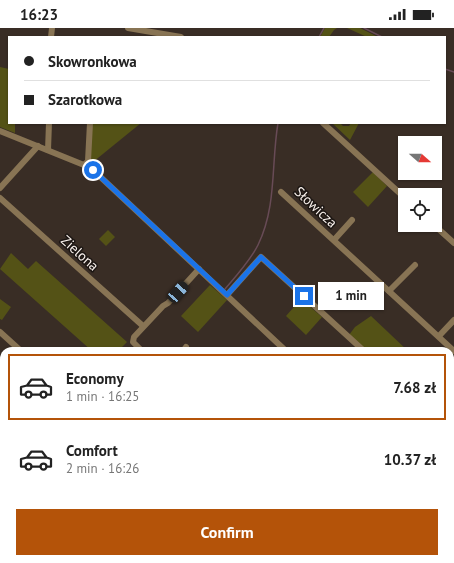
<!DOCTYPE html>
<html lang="en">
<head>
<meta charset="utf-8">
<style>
	:root { --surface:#fff; --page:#f6f6f6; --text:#222; --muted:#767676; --line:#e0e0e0; --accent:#b45309 }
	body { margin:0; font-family:"PT Sans",sans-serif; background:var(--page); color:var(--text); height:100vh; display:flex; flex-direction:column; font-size:15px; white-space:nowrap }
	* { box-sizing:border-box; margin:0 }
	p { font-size:13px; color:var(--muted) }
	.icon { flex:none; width:22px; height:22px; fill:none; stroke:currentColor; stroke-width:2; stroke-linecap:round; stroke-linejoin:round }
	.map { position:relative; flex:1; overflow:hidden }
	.details { position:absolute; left:0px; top:319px; width:454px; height:216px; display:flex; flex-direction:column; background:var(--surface); border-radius:12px 12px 0 0; box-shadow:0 1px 3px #0004 }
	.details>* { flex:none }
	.guide { position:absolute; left:8px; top:8px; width:438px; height:88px; border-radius:0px; box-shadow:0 1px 3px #0004; display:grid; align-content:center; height:88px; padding:0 16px; background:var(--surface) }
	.needle { width:26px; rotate:111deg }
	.controls { position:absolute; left:398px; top:108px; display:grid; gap:8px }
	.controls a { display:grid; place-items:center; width:44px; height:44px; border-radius:0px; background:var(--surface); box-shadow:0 1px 3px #0004; font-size:20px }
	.end { position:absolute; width:18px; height:18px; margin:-9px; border:5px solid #1a73e8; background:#fff; box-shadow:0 0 0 2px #fff }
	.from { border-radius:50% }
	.bubble { position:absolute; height:28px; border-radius:0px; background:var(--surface); box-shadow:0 1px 3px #0004; font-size:13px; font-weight:600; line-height:28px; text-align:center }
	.car { position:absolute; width:12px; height:24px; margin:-12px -6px; border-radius:5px; box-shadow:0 0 3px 1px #0007; background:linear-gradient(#222 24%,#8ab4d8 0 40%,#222 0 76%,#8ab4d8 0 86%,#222 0) }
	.guide b { display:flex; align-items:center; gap:14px; height:38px; font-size:15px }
	.guide b+b { border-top:1px solid var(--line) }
	.guide i { width:10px; height:10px; background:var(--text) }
	ul { padding:7px 0 0; list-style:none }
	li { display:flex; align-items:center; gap:12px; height:66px; margin:0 8px 6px; padding:0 8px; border:2px solid transparent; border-radius:0px }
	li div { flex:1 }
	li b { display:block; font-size:15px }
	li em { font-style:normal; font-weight:600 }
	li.active { border-color:var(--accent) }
	li>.icon { width:36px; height:36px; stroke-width:1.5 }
	.action { display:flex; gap:8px; margin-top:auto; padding:8px 16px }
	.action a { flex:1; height:46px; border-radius:0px; background:var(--accent); color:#fff; font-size:16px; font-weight:600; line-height:46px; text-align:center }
	.status { display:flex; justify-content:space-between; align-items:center; height:28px; padding:0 20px; background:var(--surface); direction:ltr }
	.status svg { height:11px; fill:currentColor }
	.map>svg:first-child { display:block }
	.green { fill:#545216 }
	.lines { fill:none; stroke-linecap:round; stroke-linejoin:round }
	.stream { stroke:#684b56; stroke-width:1.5 }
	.minor { stroke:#887454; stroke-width:6 }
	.route { stroke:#1a73e8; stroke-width:5 }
	.labels { text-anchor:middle; stroke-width:3; stroke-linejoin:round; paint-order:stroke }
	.street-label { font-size:14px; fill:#fbf3ee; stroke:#1c1613 }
</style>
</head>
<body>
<div class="status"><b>16:23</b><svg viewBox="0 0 49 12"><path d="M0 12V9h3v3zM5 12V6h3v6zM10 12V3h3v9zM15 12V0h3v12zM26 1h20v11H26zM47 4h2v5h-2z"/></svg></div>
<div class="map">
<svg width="454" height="535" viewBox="0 0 454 535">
	<rect width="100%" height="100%" fill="#392d25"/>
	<g class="green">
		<path d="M325,0H337L334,2L329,9H320Z"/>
		<path d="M347,0H360L378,9H367Z"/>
		<path d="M0,39L9,41V95H15V105L0,99Z"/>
		<path d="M91,95H141L93,134L90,132Z"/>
		<path d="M332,95H340L343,98H349L351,95H359L350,112Z"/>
		<path d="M373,144L387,158L368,179L353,164Z"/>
		<path d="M108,202L115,209L106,218L99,211Z"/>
		<path d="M11,225L28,241L36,233L127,314L118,323H92L0,241Z"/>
		<path d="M210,257L227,272L198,304L181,288Z"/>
		<path d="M0,271L11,279L2,292L0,291Z"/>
		<path d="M301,271L322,289L306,307L286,288Z"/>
		<path d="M371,288L408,323H366L349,307L355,299Z"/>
		<path d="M4,384V405L3,404L0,408V389Z"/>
	</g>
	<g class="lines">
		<g class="stream">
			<path d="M364,0L382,9"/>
			<path d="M319,9L324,0"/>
			<path d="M445,41L454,44"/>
			<path d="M225,261C236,248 250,233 258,217C277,178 271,136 278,95"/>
			<path d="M198,531L202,535"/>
		</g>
		<g class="minor">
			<path d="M128,0L181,9"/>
			<path d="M51,9L52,0"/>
			<path d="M323,95L405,170"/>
			<path d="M0,103L84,137L93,142L286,323"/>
			<path d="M48,122L49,95"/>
			<path d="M84,137L88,133L90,95"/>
			<path d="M0,160L38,118"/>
			<path d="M281,164L454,323"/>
			<path d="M0,170L143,298"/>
			<path d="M434,197L454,215"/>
			<path d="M334,212L352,192"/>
			<path d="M389,263L415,237"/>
			<path d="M227,267L261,229L364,323"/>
			<path d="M0,304L21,323"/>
			<path d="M439,308L454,292"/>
			<path d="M142,323L133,314L134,309L163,278L168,275L199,241"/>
			<path d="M183,323L186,319"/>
			<path d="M450,388L454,383"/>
			<path d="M450,395L454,399"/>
			<path d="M0,424L4,427"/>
			<path d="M450,456L454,460"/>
			<path d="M115,531L119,535"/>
			<path d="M245,531L249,535"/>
			<path d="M304,535L308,531"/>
		</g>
	</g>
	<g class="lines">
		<path class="route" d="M93,142L227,267L261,229L304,268"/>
	</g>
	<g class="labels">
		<g class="street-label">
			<text transform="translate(316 179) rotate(43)" y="5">Słowicza</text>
			<text transform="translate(80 225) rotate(42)" y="5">Zielona</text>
		</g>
	</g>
</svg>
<div class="controls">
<a><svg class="needle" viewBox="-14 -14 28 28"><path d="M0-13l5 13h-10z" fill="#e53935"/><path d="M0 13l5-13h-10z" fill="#767676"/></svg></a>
<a><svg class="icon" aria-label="locate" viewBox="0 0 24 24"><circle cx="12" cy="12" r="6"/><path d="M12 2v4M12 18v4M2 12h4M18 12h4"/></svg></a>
</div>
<i class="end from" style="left:93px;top:142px"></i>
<i class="end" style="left:304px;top:268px"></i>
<div class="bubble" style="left:318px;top:254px;width:66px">1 min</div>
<i class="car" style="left:178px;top:264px;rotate:42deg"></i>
<div class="guide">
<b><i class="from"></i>Skowronkowa</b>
<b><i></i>Szarotkowa</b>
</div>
<section class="details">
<ul>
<li class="active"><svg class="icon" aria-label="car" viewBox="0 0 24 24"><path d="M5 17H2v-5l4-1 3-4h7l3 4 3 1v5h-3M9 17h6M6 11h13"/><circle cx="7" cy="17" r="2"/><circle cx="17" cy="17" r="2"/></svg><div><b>Economy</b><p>1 min · 16:25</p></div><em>7.68 zł</em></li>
<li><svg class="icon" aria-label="car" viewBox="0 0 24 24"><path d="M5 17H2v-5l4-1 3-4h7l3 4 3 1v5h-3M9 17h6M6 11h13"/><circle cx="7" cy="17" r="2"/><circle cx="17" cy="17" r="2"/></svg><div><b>Comfort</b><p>2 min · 16:26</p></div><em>10.37 zł</em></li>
</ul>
<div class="action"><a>Confirm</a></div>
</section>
</div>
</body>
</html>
